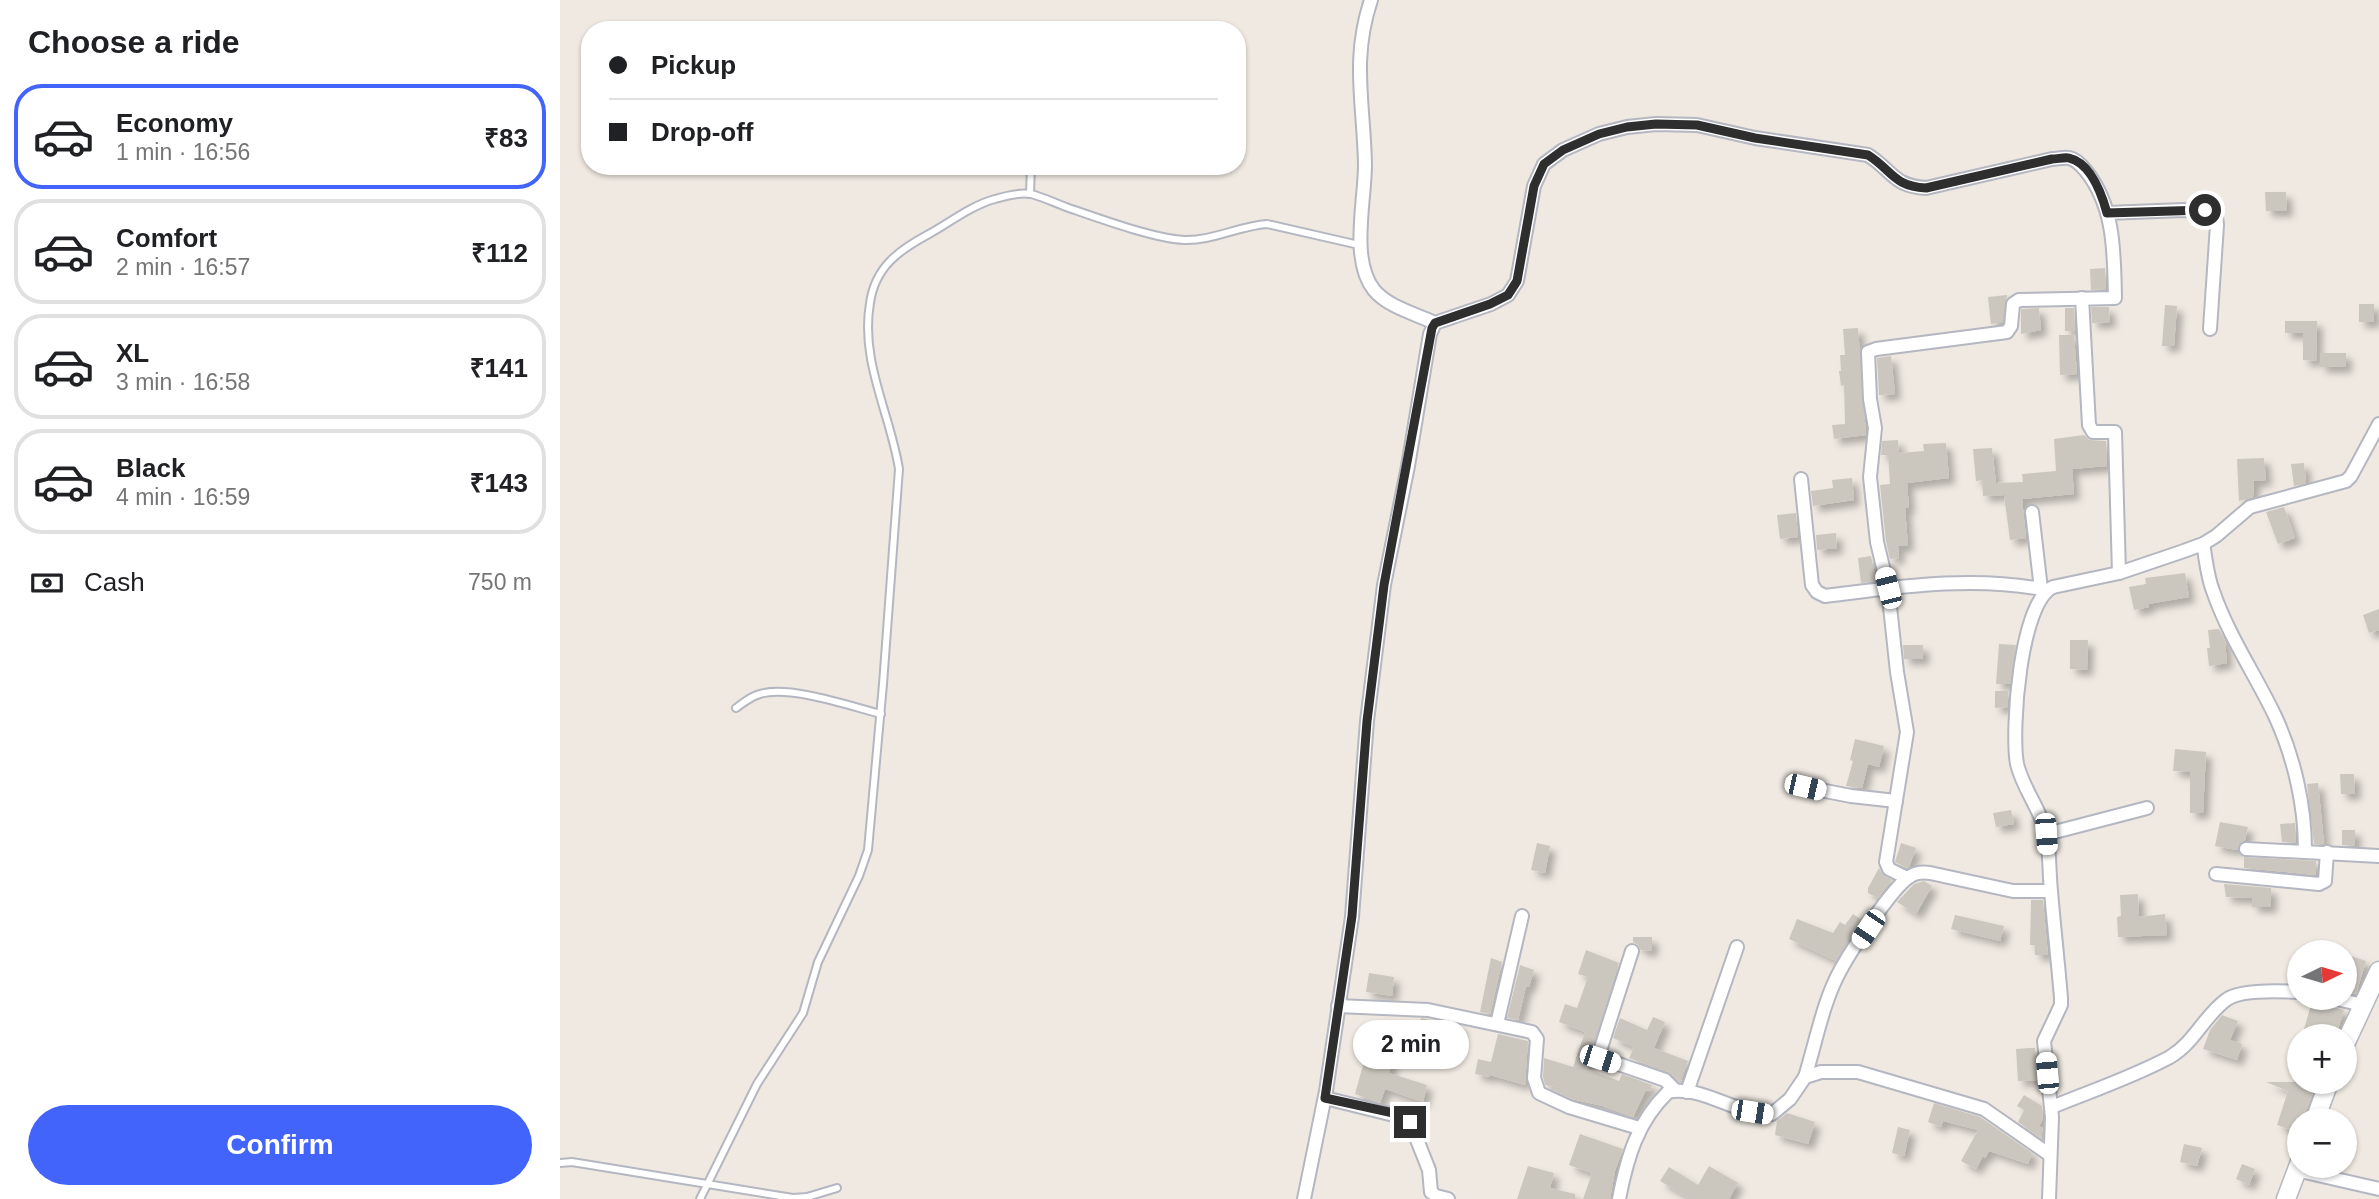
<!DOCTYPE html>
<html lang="en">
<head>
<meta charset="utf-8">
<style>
	:root { --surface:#fff; --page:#f6f6f6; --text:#202124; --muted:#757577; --line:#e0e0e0; --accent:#4264fb }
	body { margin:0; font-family:Arial,sans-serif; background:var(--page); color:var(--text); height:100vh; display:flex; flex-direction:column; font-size:26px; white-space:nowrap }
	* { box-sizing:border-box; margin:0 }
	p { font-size:23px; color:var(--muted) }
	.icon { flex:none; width:38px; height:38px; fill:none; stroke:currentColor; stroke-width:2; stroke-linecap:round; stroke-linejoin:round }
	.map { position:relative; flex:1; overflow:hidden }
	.sheet { display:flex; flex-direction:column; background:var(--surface); width:560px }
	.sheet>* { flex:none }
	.hud { position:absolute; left:21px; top:21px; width:665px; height:154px; border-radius:28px; box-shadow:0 2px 5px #0004; display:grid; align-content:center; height:154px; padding:0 28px; background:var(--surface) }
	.needle { width:46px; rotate:85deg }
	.tools { position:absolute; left:1727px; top:940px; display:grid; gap:14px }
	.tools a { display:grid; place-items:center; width:70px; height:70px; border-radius:50%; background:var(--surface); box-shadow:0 2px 5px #0004; font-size:35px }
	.end { position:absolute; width:32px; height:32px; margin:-16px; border:9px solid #2e2e2e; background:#fff; box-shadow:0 0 0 4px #fff }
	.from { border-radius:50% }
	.bubble { position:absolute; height:49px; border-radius:24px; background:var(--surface); box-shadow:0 2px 5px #0004; font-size:23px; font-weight:800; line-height:49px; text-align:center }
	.car { position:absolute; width:21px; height:42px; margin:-21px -10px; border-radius:9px; box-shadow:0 0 5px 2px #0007; background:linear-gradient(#fff 24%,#345 0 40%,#fff 0 76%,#345 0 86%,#fff 0) }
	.hud b { display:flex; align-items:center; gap:24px; height:66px; font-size:26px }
	.hud b+b { border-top:2px solid var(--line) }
	.hud i { width:18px; height:18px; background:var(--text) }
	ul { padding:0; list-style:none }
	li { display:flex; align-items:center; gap:21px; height:105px; margin:0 14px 10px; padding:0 14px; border:4px solid var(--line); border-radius:28px }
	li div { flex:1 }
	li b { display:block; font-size:26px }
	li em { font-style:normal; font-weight:800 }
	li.selected { border-color:var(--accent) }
	li>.icon { width:63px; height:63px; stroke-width:1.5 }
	h2 { padding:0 28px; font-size:32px; line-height:84px }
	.pay { display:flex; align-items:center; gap:18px; height:77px; padding:0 28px; font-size:26px }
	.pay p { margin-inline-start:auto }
	.cta { display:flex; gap:14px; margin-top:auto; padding:14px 28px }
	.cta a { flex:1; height:80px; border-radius:42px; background:var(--accent); color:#fff; font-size:28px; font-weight:800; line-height:80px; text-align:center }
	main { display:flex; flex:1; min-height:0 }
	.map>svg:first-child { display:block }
	.building { fill:#cbc7bf; filter:url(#shadow) }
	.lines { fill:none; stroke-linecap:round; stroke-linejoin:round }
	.lane-casing { stroke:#b4b7c1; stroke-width:10 }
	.street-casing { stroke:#b4b7c1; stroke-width:16 }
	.secondary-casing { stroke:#b4b7c1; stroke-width:21 }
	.lane { stroke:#fff; stroke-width:6 }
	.street { stroke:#fff; stroke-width:12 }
	.secondary { stroke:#fff; stroke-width:18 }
	.route { stroke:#2e2e2e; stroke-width:9 }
</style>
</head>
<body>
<main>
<section class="sheet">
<h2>Choose a ride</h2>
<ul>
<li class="selected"><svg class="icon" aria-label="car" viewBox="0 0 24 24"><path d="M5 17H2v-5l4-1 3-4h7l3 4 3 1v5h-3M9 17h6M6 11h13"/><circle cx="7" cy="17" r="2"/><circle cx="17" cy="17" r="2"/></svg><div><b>Economy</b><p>1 min · 16:56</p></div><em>₹83</em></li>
<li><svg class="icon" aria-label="car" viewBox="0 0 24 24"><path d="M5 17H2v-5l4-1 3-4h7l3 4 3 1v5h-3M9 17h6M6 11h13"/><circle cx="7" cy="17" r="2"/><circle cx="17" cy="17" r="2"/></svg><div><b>Comfort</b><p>2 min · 16:57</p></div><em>₹112</em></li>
<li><svg class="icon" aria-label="car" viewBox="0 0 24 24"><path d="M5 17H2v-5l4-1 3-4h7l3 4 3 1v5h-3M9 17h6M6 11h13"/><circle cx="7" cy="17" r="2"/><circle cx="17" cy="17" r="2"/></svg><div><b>XL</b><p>3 min · 16:58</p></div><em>₹141</em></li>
<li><svg class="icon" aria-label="car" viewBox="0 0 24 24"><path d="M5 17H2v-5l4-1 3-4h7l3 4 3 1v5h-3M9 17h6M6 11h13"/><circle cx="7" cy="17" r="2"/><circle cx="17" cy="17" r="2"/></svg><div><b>Black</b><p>4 min · 16:59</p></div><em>₹143</em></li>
</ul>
<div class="pay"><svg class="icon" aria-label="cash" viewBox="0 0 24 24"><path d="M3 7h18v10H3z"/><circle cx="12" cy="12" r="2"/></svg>Cash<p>750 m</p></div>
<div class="cta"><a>Confirm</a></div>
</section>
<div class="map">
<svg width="1819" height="1199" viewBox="0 0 1819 1199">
	<defs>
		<filter id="shadow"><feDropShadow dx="6" dy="6" stdDeviation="3.5" flood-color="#0004"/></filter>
	</defs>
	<rect width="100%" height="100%" fill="#efe9e1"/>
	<g class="building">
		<path d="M1705,192H1726L1727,211H1706Z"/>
		<path d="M1545,268L1546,289L1531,290L1530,269Z"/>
		<path d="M1447,295L1443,322L1431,324L1428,297Z"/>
		<rect x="1799" y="304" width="15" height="18"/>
		<path d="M1605,305L1617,306L1614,346H1602Z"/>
		<path d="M1531,307H1549L1550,322L1532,323Z"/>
		<path d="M1479,308L1481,330L1461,334V309Z"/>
		<path d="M1505,308H1514L1515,331H1505Z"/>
		<path d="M1725,321H1757L1756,361L1743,360V333H1725Z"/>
		<path d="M1298,328L1306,435L1274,439L1272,425L1285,424L1284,385L1281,386L1279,371H1281L1280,355H1285L1283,329Z"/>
		<path d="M1499,335H1514L1517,374L1500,375Z"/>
		<rect x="1760" y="353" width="26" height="14"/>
		<path d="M1331,356L1335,394L1319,395L1317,358Z"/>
		<path d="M1524,435L1529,440L1546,441L1547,466L1512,469L1514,494L1462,499L1466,538L1450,540L1444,495L1423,496L1422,480L1416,481L1413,449L1432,448L1436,483L1463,482L1462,474L1496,471L1494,439Z"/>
		<path d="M1338,440L1339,453L1364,451L1363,444L1386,443L1389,478L1347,483L1349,508H1345L1348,546H1338L1339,558L1330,559L1326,541L1320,485L1330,484L1328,455H1321L1322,441Z"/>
		<path d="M1704,458L1706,480L1694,481L1693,497L1679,501L1677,459Z"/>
		<path d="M1744,463L1746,483L1734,486L1731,464Z"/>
		<path d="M1292,478L1294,500L1253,506L1251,491L1273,488L1272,480Z"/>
		<path d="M1724,507L1735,538L1718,544L1706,512Z"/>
		<path d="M1236,513L1238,537L1220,539L1217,515Z"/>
		<path d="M1276,533L1277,548L1257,550L1256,535Z"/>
		<path d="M1311,556L1316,581L1301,583L1298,558Z"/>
		<path d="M1625,573L1629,597L1588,604L1589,607L1574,610L1569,587L1586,584L1585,578Z"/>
		<path d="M1819,609V630L1809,633L1803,615Z"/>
		<path d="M1659,629L1665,641L1667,663L1649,666L1647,648H1650L1648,630Z"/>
		<path d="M1510,640H1528L1527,670L1510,669Z"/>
		<path d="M1439,644L1456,645L1450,684H1436Z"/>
		<path d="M1343,645H1363V659H1344Z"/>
		<path d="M1435,691H1448V707L1435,708Z"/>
		<path d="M1295,739L1324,746L1319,767L1308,764L1302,788L1286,786L1293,761L1290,760Z"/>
		<path d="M1615,749L1646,752L1643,813H1630V772L1613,771Z"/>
		<path d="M1780,774H1794L1795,794H1781Z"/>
		<path d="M1758,783L1764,844H1754L1747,784Z"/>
		<path d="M1451,810L1454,824L1436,827L1433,813Z"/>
		<path d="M1660,822L1688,827L1685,840L1679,844L1677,850L1655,846Z"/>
		<path d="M1735,823L1736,843L1722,842L1720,824Z"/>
		<path d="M1782,830H1795V846L1782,845Z"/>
		<path d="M977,843L990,846L985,873L971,870Z"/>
		<path d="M1341,843L1356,848L1349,867L1347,868L1335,862Z"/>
		<path d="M1684,857L1756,861V875L1684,868Z"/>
		<path d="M1319,868L1324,876L1332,880L1318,898L1308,893V888Z"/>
		<path d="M1364,881L1372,886L1356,914L1337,902L1354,884Z"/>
		<path d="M1664,884L1711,888V907H1692V898L1666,897Z"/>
		<path d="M1578,894L1579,917L1605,914L1607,935L1558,937L1557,917L1561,916L1560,895Z"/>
		<path d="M1471,900H1483L1488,955H1475V945H1470Z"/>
		<path d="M1293,914L1302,920L1276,961L1229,939L1237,919L1273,933L1280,922L1285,925Z"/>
		<path d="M1395,915L1444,926L1440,941L1391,929Z"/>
		<path d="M1073,937H1092V951L1081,950L1078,945L1073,942Z"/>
		<path d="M1026,950L1059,963L1027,1069L1059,1081L1062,1074L1092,1085L1090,1091L1086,1090L1073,1117L1043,1106L1012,1099L994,1090L995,1087L985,1085L983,1077L984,1058L1013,1067L1025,1032L999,1022L1005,1004L1017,1008L1028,977L1018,974Z"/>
		<path d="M1785,954L1806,961L1796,994L1785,992Z"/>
		<path d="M931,958L942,962L930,1014L920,1012Z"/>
		<path d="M960,965L974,970L969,987L966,986L958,1020L947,1018Z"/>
		<path d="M809,973L834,977L832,996L806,992Z"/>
		<path d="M1753,998H1763L1767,1005L1784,1010L1776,1036H1742Z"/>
		<path d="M1662,1015L1678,1021L1670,1040L1682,1044L1677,1060L1643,1049L1650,1030Z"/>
		<path d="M1093,1017L1105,1022L1094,1048L1128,1061L1121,1081L1108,1072L1069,1058L1074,1047L1053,1038L1060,1018L1087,1030Z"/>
		<path d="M861,1018L901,1026L899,1037L872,1032L870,1041L858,1039Z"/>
		<path d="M938,1034L968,1041L965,1085L930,1075V1077L915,1074L918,1059L931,1062Z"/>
		<path d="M1469,1048H1475L1477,1080L1458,1081L1456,1049Z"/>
		<path d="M821,1050L834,1054L829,1073L867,1085L863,1102L825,1089L820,1103L795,1094L803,1065L816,1069Z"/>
		<path d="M1706,1082H1757L1743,1120H1740V1133L1717,1125L1728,1091Z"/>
		<path d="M1464,1095L1482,1106L1483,1119L1479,1126L1483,1128L1481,1138L1458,1122L1464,1110L1457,1106Z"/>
		<path d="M1374,1103L1420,1117L1472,1153L1468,1164L1429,1151L1425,1158L1423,1156L1416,1169L1401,1161L1418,1130L1383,1121L1381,1127L1368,1122Z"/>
		<path d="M1227,1113L1255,1122L1248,1144L1215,1135L1217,1121Z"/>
		<path d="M1338,1127L1350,1130L1344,1156L1332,1153Z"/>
		<path d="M1020,1134L1063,1149L1055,1171L1050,1199H1023L1032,1173L1009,1165Z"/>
		<path d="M1624,1144L1642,1148L1637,1166L1620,1162Z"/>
		<path d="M1682,1164L1695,1169L1689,1185L1676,1179Z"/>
		<path d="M968,1166L994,1173L990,1188L1015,1194V1199H957Z"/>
		<path d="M1149,1166L1178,1183L1169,1199H1131L1100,1181L1109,1167L1138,1185Z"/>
	</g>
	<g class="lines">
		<g class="lane-casing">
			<g id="lane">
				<path d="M470,194L471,166"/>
				<path d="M176,708C183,703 191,696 200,694C229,685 290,706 321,714"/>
				<path d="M0,1163L12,1162L233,1198L247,1197L277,1188"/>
				<path d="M140,1199L197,1084L243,1013L258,962L299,876L308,850L323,684L339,469C330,413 300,361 310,303C315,267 339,250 369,234C389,223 412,205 435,199C445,196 460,192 471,194C483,197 495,203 506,207C538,218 592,238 624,240C652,241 679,226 707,224L799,245"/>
			</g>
		</g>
		<g class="street-casing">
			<g id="street">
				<path d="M811,0C791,60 804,104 805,165C805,201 790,260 814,290C828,307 856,314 875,323"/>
				<path d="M1547,213L1623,210L1653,211L1656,216L1657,225L1650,329"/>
				<path d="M1522,298L1529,425L1533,432H1555L1559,573"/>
				<path d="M1241,479L1252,585L1257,592L1265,596C1337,587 1414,575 1486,590"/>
				<path d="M1472,512L1481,589"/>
				<path d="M1643,544C1646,559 1647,576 1653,591C1668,635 1695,674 1715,716C1734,757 1745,805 1745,850"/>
				<path d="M1245,787L1291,796L1336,801"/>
				<path d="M1487,834L1587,808"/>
				<path d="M1686,849L1819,856"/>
				<path d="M1656,874L1759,884L1765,881L1767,852"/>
				<path d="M1072,951L1038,1057L1105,1080L1115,1090"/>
				<path d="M1772,998L1803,1005"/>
				<path d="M778,1006L868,1010L972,1032L977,1039L974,1078L979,1093L1009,1107L1079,1128"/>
				<path d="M937,1024L962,916"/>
				<path d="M1245,1077C1256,1042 1263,1001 1281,969C1292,949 1332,888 1349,877C1356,872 1363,872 1370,873L1453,891H1490"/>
				<path d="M1127,1092L1177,947"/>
				<path d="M765,1098L846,1118L850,1122L869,1170L871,1192L876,1196L888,1199"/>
				<path d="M1492,1107C1531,1091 1573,1077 1610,1057C1635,1042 1644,1016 1666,1000C1679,989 1722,991 1740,992"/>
				<path d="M1736,1170L1819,1189"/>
				<path d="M744,1199L766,1091L792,917L807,721L824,585L848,466L870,334L875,323L931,304L948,295L957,281L974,186L984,164L1003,150L1039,134L1067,127L1096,124L1137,125L1195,138L1308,155C1333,171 1333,186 1366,188L1492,159C1497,159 1504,157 1509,158C1515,159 1522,166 1526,171C1555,207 1554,254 1555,298L1459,300L1453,304L1451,326L1447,332L1316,349L1308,352L1310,399L1315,428L1310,477L1317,542L1328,588L1337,672L1347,732L1326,862L1329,869L1347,878"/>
				<path d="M1059,1199C1067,1158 1077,1122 1108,1092C1140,1084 1178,1116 1212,1114L1230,1099L1245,1077L1261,1072H1298L1424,1109L1490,1155"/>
				<path d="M1489,1199L1492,1117L1484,1041L1501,1005V998C1498,962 1494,927 1491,891C1489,872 1490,851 1486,833C1480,808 1463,789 1457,764C1451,730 1460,602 1493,587L1559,573L1621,552L1643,544L1656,536L1690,507L1786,481L1791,476L1819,424"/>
			</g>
		</g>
		<g class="secondary-casing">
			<g id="secondary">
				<path d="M1785,1044L1819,971"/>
				<path d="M1755,1120L1769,1082"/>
				<path d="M1726,1199L1740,1162"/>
			</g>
		</g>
		<use href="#lane" class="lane"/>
		<use href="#street" class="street"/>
		<use href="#secondary" class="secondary"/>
	</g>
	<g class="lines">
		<path class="route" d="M850,1122L838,1114L765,1098L792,916L807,721L824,585L872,328L875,323L930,304L948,295L957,281L974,186L984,164L1003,150L1039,134L1067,127L1096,124L1137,125L1195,138L1308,155C1333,171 1333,186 1366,188L1492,159C1497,159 1505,157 1509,158C1531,163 1542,195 1547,213L1645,210"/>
	</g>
</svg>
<div class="tools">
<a><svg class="needle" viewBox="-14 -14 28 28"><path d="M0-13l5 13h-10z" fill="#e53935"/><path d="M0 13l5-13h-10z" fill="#757577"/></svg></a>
<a>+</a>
<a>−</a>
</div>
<i class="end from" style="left:1645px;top:210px"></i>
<i class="end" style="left:850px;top:1122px"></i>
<div class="bubble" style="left:793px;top:1020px;width:116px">2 min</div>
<i class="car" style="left:1328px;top:588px;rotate:346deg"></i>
<i class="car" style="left:1245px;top:787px;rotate:103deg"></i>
<i class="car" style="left:1486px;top:834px;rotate:176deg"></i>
<i class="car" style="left:1308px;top:929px;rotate:214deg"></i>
<i class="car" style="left:1040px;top:1059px;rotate:108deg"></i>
<i class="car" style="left:1487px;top:1073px;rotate:355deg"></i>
<i class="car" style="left:1192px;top:1112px;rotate:99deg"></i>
<div class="hud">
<b><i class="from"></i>Pickup</b>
<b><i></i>Drop-off</b>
</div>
</div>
</main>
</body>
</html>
